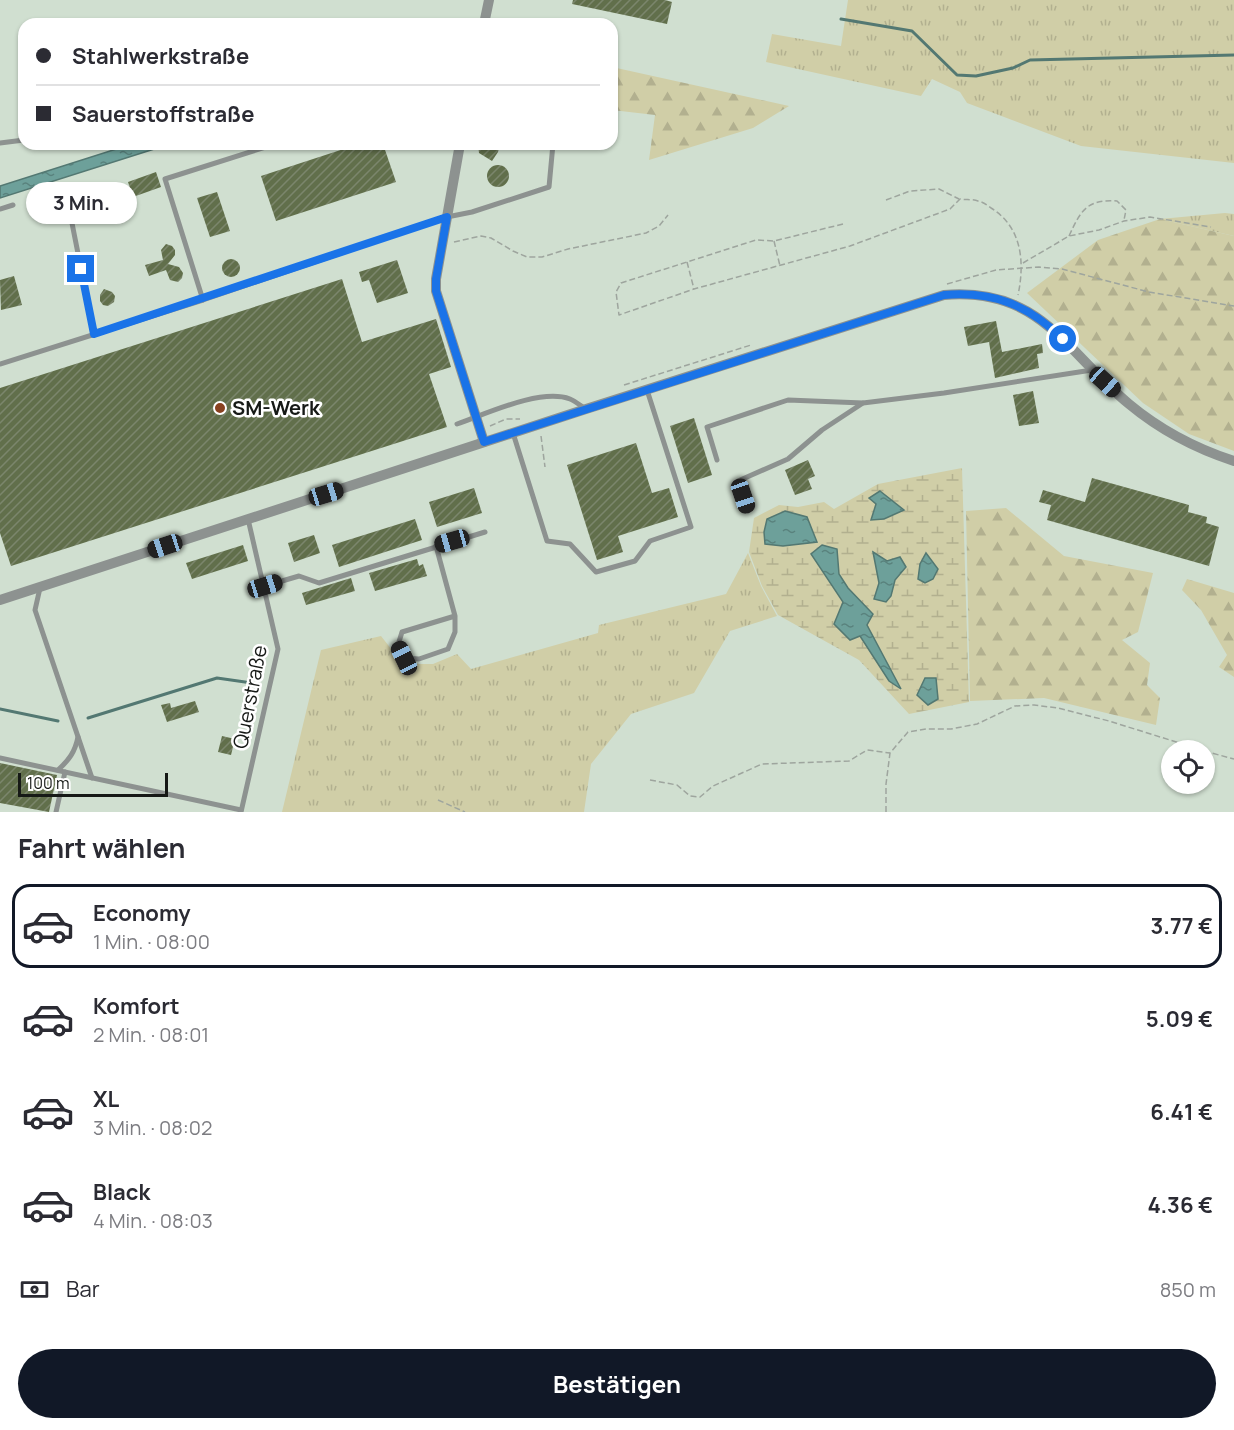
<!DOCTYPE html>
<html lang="de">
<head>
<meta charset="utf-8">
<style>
	:root { --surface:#fff; --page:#f2f2f3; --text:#2b2b33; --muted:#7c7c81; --line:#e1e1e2; --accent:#111827 }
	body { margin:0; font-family:Manrope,sans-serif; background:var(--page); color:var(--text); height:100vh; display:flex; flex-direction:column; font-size:22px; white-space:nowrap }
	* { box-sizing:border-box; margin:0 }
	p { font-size:20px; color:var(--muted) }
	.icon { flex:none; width:33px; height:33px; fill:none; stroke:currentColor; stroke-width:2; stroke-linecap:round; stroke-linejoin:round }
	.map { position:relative; height:812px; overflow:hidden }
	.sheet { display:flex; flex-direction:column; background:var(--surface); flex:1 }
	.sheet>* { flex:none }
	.banner { position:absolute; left:18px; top:18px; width:600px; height:132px; border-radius:18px; box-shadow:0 2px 4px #0004; display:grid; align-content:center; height:132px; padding:0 18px; background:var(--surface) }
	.tools { position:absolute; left:1161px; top:740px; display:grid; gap:12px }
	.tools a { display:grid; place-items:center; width:54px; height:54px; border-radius:50%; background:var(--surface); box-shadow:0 2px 4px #0004; font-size:30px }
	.scale { position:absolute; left:18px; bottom:15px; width:150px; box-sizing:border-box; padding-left:6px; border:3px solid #161916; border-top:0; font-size:16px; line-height:21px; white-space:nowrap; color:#161916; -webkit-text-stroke:4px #fff; paint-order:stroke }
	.end { position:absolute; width:27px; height:27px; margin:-14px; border:8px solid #1a73e8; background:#fff; box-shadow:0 0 0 3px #fff }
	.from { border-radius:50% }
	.bubble { position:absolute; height:42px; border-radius:21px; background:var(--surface); box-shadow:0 2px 4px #0004; font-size:20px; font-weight:700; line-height:42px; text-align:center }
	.car { position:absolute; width:18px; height:36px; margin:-18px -9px; border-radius:8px; box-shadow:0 0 4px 2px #0007; background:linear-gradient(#222 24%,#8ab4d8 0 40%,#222 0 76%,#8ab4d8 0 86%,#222 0) }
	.banner b { display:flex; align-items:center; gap:21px; height:57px; font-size:22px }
	.banner b+b { border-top:2px solid var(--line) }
	.banner i { width:15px; height:15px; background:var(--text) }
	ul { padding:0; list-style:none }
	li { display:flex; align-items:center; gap:18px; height:84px; margin:0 12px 9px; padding:0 6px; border:3px solid transparent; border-radius:18px }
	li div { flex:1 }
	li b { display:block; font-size:22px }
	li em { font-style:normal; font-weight:700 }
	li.selected { border-color:var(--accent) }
	li>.icon { width:54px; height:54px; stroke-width:1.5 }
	h2 { padding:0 18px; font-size:27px; line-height:72px }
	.pay { display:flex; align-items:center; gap:15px; height:66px; padding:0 18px; font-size:22px }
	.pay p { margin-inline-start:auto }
	.primary-button { display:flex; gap:12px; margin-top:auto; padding:12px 18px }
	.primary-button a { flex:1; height:69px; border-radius:36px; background:var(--accent); color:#fff; font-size:24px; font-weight:700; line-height:69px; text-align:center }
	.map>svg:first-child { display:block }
	.built { fill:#d0dfd0; fill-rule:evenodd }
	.grass { fill:url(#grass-tufts) }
	.forest { fill:url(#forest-firs) }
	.wetland { fill:url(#wetland-marsh) }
	.water { fill:url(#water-ripples); stroke:#537872; stroke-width:1.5 }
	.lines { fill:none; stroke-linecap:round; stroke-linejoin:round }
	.stream { stroke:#537872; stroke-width:3 }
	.building { fill:url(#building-hatch) }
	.path { stroke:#9ea59e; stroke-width:1.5; stroke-dasharray:6 3; stroke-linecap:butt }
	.service { stroke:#8d9290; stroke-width:5 }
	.minor { stroke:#8d9290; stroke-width:10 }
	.route { stroke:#1a73e8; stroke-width:8 }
	.poi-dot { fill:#894120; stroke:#fff; stroke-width:2 }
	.labels { text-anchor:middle; stroke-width:5; stroke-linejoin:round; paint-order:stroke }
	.poi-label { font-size:20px; font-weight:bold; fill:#161916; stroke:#fff; text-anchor:start }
	.street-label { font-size:20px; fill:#161916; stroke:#fff }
</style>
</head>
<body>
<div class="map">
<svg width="1234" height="812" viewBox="0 0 1234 812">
	<defs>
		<pattern id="grass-tufts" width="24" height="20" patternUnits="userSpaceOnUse" patternTransform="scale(1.5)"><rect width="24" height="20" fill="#d0cea7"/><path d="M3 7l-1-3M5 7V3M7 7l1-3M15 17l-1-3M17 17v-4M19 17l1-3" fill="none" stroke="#b2b08f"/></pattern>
		<pattern id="forest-firs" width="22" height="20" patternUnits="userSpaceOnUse" patternTransform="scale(1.5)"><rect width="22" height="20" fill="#d0cea7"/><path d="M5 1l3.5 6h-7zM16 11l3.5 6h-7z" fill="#b2b08f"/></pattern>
		<pattern id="wetland-marsh" width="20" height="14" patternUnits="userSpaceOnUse" patternTransform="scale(1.5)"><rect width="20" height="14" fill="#d0cea7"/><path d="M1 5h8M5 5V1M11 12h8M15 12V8" fill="none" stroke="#b2b08f"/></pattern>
		<pattern id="water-ripples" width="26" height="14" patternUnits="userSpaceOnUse" patternTransform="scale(1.5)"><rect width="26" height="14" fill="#6da09a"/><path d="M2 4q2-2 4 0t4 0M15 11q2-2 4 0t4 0" fill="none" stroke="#59827d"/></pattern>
		<pattern id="building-hatch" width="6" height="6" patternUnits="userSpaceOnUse" patternTransform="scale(1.5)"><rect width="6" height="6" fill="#616f4b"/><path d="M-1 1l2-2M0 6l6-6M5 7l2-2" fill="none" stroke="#7b866c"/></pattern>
	</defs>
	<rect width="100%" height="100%" fill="#e1e9e1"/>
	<path class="built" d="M0,0H1234V812H0ZM24,24H612V144H24ZM1172,750H1204V783H1172Z"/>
	<g class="grass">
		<path d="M848,0H1234V163L1081,146L967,103L960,92L932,79L921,96L766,62L772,34L841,46Z"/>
		<path d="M1225,213L1234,214V236L1160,219Z"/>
		<path d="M748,553L761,586L777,616L730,631L694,693L631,714L591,764L584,812H282L321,650L381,636L403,664H433L457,654L471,669L598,633L599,625L726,594Z"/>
	</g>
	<g class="forest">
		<path d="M612,67L789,106L753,128L649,160L655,115L612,110Z"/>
		<path d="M1160,219L1234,236V451L1189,434L1143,403L1027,293L1098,240Z"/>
		<path d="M1006,508L1064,556L1153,573L1138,632L1122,640L1150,663L1147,685L1160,698L1156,725L1044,698L970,701L966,511Z"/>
		<path d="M1187,579L1234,593V677L1219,667L1227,655L1201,610L1182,590Z"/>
	</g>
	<path class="wetland" d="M962,468L969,702L909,714L859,660L778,615L762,586L749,552L754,518L779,505L798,507L824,502L834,509L878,484Z"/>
	<g class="water">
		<path d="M132,144H170L0,198V186Z"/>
		<path d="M880,491L904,510L884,519L871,520L876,504L869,498Z"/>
		<path d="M785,511L807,517L817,542L783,546L765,544L764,532L767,519Z"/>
		<path d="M822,545L837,549L839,574L848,588L873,614L867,625L901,689L889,681L860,636L850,640L834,624L843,602L811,554Z"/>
		<path d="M873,552L887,561L900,557L906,567L895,580L891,596L886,602L874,599L879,583Z"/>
		<path d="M926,553L938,569L933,579L925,583L918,579L920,564Z"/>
		<path d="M925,678H936L938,699L928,705L917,695Z"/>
	</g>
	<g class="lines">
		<g class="stream">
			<path d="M841,19L912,31L957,75L976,76L1013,68L1030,60L1234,55"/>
			<path d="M0,709L58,721"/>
			<path d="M88,718L217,678L252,683"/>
		</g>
	</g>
	<g class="building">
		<path d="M573,0H665L672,2L667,24L572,4Z"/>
		<path d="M359,144H383L396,182L276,221L261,176Z"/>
		<path d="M478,144H500L498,152L492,161L479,153Z"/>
		<circle cx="498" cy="176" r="11"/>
		<path d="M156,172L161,187L133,197L128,182Z"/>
		<path d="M217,192L230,231L210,237L197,198Z"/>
		<path d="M166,244L172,246L175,250V255L168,264L179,267L183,273L182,278L178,282L170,280L166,270L149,276L145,265L163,260L161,250Z"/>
		<circle cx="231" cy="268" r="9"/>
		<path d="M397,260L408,293L377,303L369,280L362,282L359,272Z"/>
		<path d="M14,276L22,305L1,310L0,280Z"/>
		<path d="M342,279L362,342L436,319L451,367L429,374L447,427L11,566L0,533V388Z"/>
		<path d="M104,289L112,292L115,296L114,302L108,306L103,305L100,301V295Z"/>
		<path d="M996,321L1002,352L1042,344L1043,353L1037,354L1039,368L995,378L989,342L968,346L964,327Z"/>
		<path d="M1033,391L1039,423L1019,426L1013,395Z"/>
		<path d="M694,418L712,475L688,483L670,426Z"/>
		<path d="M636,443L652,493L669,488L678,517L618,536L623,552L597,560L567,465Z"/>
		<path d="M808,460L815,476L808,479L812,489L795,495L785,470Z"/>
		<path d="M1092,478L1189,505L1188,512L1207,517L1206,523L1219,527L1209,566L1047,520L1051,505L1039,502L1043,490L1085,502Z"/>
		<path d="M474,488L482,513L437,527L429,502Z"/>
		<path d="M415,519L422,540L339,567L332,545Z"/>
		<path d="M314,535L320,553L294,562L288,543Z"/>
		<path d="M243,545L248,561L192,579L186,563Z"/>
		<path d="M417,559L419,566L423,564L427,576L375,591L369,573Z"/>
		<path d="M351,578L355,591L306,605L302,593Z"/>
		<path d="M195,701L199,712L167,722L161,705L170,703L171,708Z"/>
		<path d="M222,736L235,739L231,755L218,752Z"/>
		<path d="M0,763L57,775L49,812L0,803Z"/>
	</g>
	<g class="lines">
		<g class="path">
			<path d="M886,200L910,191L939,189L959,199"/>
			<path d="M843,224L774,241L756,240L621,283L616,292L619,315L694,289L850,246L950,209L960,199C966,200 973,199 978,201C983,202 987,205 991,208C1022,227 1025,262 1018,295"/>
			<path d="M1069,236C1081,210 1087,199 1117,201L1126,210L1124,220"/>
			<path d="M774,241L780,266"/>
			<path d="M454,242L481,236L491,238L513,251L527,257H542L568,249L646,233L659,226L668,215"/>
			<path d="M687,262L694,289"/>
			<path d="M1023,263L1069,236L1099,230L1124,221L1150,217L1211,227"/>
			<path d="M947,284L996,270L1039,267L1062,269L1149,292L1234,306"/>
			<path d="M624,385L751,345"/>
			<path d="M490,426L506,419H520"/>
			<path d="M541,436L545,467"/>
			<path d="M1204,751L1234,759"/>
			<path d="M650,780L677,785L690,796L700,797L713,786L762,764L849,761L867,750L890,753"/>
			<path d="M438,800L465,812"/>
			<path d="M886,812V784L890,753L908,732L926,729H951L977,724L1015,706L1034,705L1058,708L1109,721L1202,750"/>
		</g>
		<g class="service">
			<path d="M0,143L24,140"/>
			<path d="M68,203L94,334"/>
			<path d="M0,209L13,205"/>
			<path d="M203,300L165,179L275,144"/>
			<path d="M0,364L203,300L447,217L472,212L549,187L553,144"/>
			<path d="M457,424C486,414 540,388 570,399C575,401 581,406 586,409"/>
			<path d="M513,433L547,541L570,544L596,572L635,561L650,541L691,527L647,390"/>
			<path d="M717,460L707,427L788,400L863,403"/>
			<path d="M748,511L738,481L788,459L822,430L863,403L944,393L1092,370"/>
			<path d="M436,546L455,616V632L448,649L419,659L404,658L398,645L402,632L455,616"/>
			<path d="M265,586L299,576L319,583L485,532"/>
			<path d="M40,588L35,610L92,778"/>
			<path d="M0,758L241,810"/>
			<path d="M58,770C69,760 75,752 78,737"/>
			<path d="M56,812L65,772"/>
			<path d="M241,812L278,649L248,519"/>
		</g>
		<g class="minor">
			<path d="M484,24L489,0"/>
			<path d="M460,144L436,279V291L484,442"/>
			<path d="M0,600L586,409L944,295C1041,287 1065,351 1129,404C1159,429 1197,449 1234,461"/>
		</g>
	</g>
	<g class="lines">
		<path class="route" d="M81,269L94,334L447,217L436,279V291L484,442L944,295C994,291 1028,305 1063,339"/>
	</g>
	<circle class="poi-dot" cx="220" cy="408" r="6"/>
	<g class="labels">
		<g class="poi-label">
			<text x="232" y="415">SM-Werk</text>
		</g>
		<g class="street-label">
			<text transform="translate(250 697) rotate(-79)" y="7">Querstraße</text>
		</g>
	</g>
</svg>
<div class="tools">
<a><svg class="icon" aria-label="locate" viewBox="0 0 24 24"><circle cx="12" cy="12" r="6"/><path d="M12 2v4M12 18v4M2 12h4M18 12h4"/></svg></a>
</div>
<div class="scale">100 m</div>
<i class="end from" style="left:1063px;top:339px"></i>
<i class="end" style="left:81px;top:269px"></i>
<div class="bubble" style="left:26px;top:182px;width:111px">3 Min.</div>
<i class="car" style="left:1105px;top:382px;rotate:132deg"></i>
<i class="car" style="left:326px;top:494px;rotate:73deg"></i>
<i class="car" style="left:743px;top:496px;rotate:161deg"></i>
<i class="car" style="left:452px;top:541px;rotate:254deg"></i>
<i class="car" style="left:165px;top:546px;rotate:252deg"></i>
<i class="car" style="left:265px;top:586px;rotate:73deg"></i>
<i class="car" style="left:404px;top:658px;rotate:334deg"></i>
<div class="banner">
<b><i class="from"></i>Stahlwerkstraße</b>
<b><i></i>Sauerstoffstraße</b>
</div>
</div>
<section class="sheet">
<h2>Fahrt wählen</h2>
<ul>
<li class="selected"><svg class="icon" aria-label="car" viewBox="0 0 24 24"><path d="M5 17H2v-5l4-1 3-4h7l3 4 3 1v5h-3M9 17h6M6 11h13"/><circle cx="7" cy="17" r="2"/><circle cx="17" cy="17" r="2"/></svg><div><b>Economy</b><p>1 Min. · 08:00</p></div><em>3.77 €</em></li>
<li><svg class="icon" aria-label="car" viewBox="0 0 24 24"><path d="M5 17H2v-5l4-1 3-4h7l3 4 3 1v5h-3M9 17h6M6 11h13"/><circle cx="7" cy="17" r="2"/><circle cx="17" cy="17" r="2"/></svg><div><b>Komfort</b><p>2 Min. · 08:01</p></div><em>5.09 €</em></li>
<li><svg class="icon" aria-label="car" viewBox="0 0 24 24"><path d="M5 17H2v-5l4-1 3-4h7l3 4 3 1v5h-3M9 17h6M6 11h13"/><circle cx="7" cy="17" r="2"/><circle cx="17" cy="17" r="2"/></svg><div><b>XL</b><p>3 Min. · 08:02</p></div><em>6.41 €</em></li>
<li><svg class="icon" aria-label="car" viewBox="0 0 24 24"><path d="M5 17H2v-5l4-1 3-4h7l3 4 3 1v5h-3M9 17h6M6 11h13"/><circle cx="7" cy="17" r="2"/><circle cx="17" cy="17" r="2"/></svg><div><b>Black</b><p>4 Min. · 08:03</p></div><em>4.36 €</em></li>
</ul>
<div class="pay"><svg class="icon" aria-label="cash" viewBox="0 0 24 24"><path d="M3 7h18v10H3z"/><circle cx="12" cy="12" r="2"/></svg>Bar<p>850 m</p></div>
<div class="primary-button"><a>Bestätigen</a></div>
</section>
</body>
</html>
